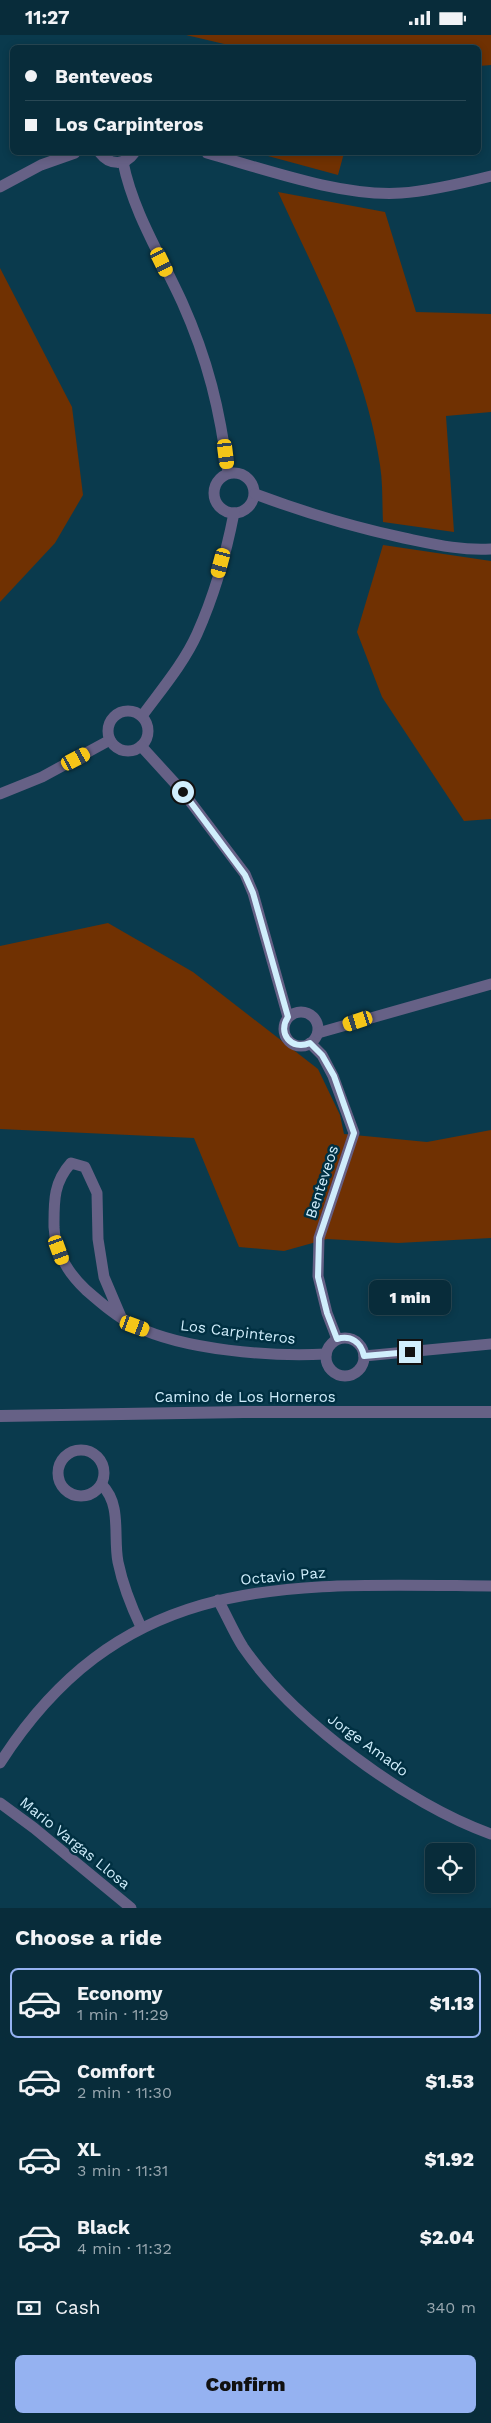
<!DOCTYPE html>
<html lang="en">
<head>
<meta charset="utf-8">
<style>
	:root { --surface:#082c3a; --page:#163845; --text:#f1f3f6; --muted:#98a7af; --line:#294854; --accent:#95b2f1 }
	body { margin:0; font-family:"Work Sans",sans-serif; background:var(--page); color:var(--text); height:100vh; display:flex; flex-direction:column; font-size:19px; white-space:nowrap }
	* { box-sizing:border-box; margin:0 }
	p { font-size:16px; color:var(--muted) }
	.icon { flex:none; width:28px; height:28px; fill:none; stroke:currentColor; stroke-width:2; stroke-linecap:round; stroke-linejoin:round }
	.map { position:relative; height:1873px; overflow:hidden }
	.panel { display:flex; flex-direction:column; background:var(--surface); flex:1 }
	.panel>* { flex:none }
	.guide { position:absolute; left:10px; top:10px; width:471px; height:110px; border-radius:8px; box-shadow:0 2px 8px #0003,0 0 0 1px var(--line); display:grid; align-content:center; height:110px; padding:0 15px; background:var(--surface) }
	.buttons { position:absolute; left:425px; top:1808px; display:grid; gap:10px }
	.buttons a { display:grid; place-items:center; width:50px; height:50px; border-radius:8px; background:var(--surface); box-shadow:0 2px 8px #0003,0 0 0 1px var(--line); font-size:25px }
	.end { position:absolute; width:22px; height:22px; margin:-11px; border:6px solid #d0eefc; background:#111; box-shadow:0 0 0 2px #111 }
	.from { border-radius:50% }
	.bubble { position:absolute; height:35px; border-radius:8px; background:var(--surface); box-shadow:0 2px 8px #0003,0 0 0 1px var(--line); font-size:16px; font-weight:800; line-height:35px; text-align:center }
	.car { position:absolute; width:15px; height:30px; margin:-15px -8px; border-radius:6px; box-shadow:0 0 4px 1px #0007; background:linear-gradient(#f5c518 24%,#345 0 40%,#f5c518 0 76%,#345 0 86%,#f5c518 0) }
	.guide b { display:flex; align-items:center; gap:18px; height:48px; font-size:19px }
	.guide b+b { border-top:1px solid var(--line) }
	.guide i { width:12px; height:12px; background:var(--text) }
	ul { padding:0; list-style:none }
	li { display:flex; align-items:center; gap:15px; height:70px; margin:0 10px 8px; padding:0 5px; border:2px solid transparent; border-radius:8px }
	li div { flex:1 }
	li b { display:block; font-size:19px }
	li em { font-style:normal; font-weight:800 }
	li.selected { border-color:var(--accent) }
	li>.icon { width:45px; height:45px; stroke-width:1.5 }
	h2 { padding:0 15px; font-size:22px; line-height:60px }
	.pay { display:flex; align-items:center; gap:12px; height:55px; padding:0 15px; font-size:19px }
	.pay p { margin-inline-start:auto }
	.action { display:flex; gap:10px; margin-top:auto; padding:10px 15px }
	.action a { flex:1; height:58px; border-radius:8px; background:var(--accent); color:#111; font-size:20px; font-weight:800; line-height:58px; text-align:center }
	.status { display:flex; justify-content:space-between; align-items:center; height:35px; padding:0 25px; background:var(--surface); direction:ltr }
	.status svg { height:14px; fill:currentColor }
	.map>svg:first-child { display:block }
	.green { fill:#703102 }
	.lines { fill:none; stroke-linecap:round; stroke-linejoin:round }
	.minor { stroke:#666186; stroke-width:11 }
	.tertiary { stroke:#666186; stroke-width:12 }
	.route { stroke:#d0eefc; stroke-width:6 }
	.labels { text-anchor:middle; stroke-width:5; stroke-linejoin:round; paint-order:stroke }
	.street-label { font-size:15px; fill:#d0eefc; stroke:#003042 }
</style>
</head>
<body>
<div class="status"><b>11:27</b><svg viewBox="0 0 49 12"><path d="M0 12V9h3v3zM5 12V6h3v6zM10 12V3h3v9zM15 12V0h3v12zM26 1h20v11H26zM47 4h2v5h-2z"/></svg></div>
<div class="map">
<svg width="491" height="1873" viewBox="0 0 491 1873">
	<rect width="100%" height="100%" fill="#0a3a4d"/>
	<g class="green">
		<path d="M186,0H491V30L479,31V12H237Z"/>
		<path d="M269,118H344L338,140L268,121Z"/>
		<path d="M278,157L385,177L416,277L491,279V377L446,381L454,497L383,487C382,468 383,448 380,430C366,333 318,244 278,157Z"/>
		<path d="M0,233L72,372L83,460L55,508L0,567Z"/>
		<path d="M383,510L491,526V784L464,786L382,662L357,597Z"/>
		<path d="M108,888L193,937L318,1034L340,1080L344,1099L427,1107L491,1095V1203L398,1208L327,1204L284,1216L239,1212L194,1103L0,1094V911Z"/>
	</g>
	<g class="lines">
		<g class="minor">
			<path d="M100,118C109,130 125,131 134,118"/>
			<path d="M207,118C264,134 342,162 401,158C430,156 463,148 491,141"/>
			<path d="M123,127C133,177 161,221 182,267C208,325 220,375 228,438"/>
			<path d="M0,152L41,130L75,118"/>
			<circle cx="234" cy="458" r="20"/>
			<path d="M255,459C303,477 353,492 404,503C433,509 462,516 491,514"/>
			<circle cx="128" cy="696" r="20"/>
			<path d="M142,681C161,655 184,628 197,599C214,561 226,519 234,478"/>
			<path d="M141,711L183,757L245,839L253,858L288,982"/>
			<path d="M0,759L42,742L110,705"/>
			<circle cx="301" cy="994" r="17"/>
			<path d="M318,998L491,949"/>
			<path d="M310,1008L322,1020L333,1041L354,1098L319,1203L318,1241L327,1278L337,1304"/>
			<path d="M121,1282L104,1242L98,1204L97,1158L85,1132L71,1128C53,1148 54,1167 54,1192C55,1217 68,1238 86,1255C101,1268 117,1282 135,1291C184,1315 271,1322 326,1319"/>
			<circle cx="345" cy="1322" r="19"/>
			<path d="M364,1321L491,1309"/>
			<circle cx="81" cy="1438" r="23"/>
			<path d="M102,1450C122,1470 113,1501 118,1527C123,1551 131,1571 141,1592"/>
			<path d="M218,1565C227,1581 234,1598 243,1612C293,1685 408,1770 491,1799"/>
			<path d="M0,1728C124,1535 287,1549 491,1551"/>
			<path d="M0,1768L34,1793L131,1873"/>
		</g>
		<path class="tertiary" d="M0,1381L244,1377H491"/>
	</g>
	<g class="lines">
		<path class="route" d="M183,757L245,840L253,858L288,982C277,998 291,1016 310,1008L322,1020L334,1041L354,1098L319,1203L318,1242L327,1278L337,1304C351,1300 361,1307 364,1321L410,1317"/>
	</g>
	<g class="labels">
		<g class="street-label">
			<text transform="translate(322 1147) rotate(-72)" y="5">Benteveos</text>
			<text transform="translate(238 1297) rotate(7)" y="5">Los Carpinteros</text>
			<text x="245" y="1367">Camino de Los Horneros</text>
			<text transform="translate(283 1541) rotate(-5)" y="5">Octavio Paz</text>
			<text transform="translate(368 1710) rotate(36)" y="5">Jorge Amado</text>
			<text transform="translate(75 1808) rotate(39)" y="5">Mario Vargas Llosa</text>
		</g>
	</g>
</svg>
<div class="buttons">
<a><svg class="icon" aria-label="locate" viewBox="0 0 24 24"><circle cx="12" cy="12" r="6"/><path d="M12 2v4M12 18v4M2 12h4M18 12h4"/></svg></a>
</div>
<i class="end from" style="left:183px;top:757px"></i>
<i class="end" style="left:410px;top:1317px"></i>
<div class="bubble" style="left:369px;top:1245px;width:82px">1 min</div>
<i class="car" style="left:162px;top:227px;rotate:154deg"></i>
<i class="car" style="left:226px;top:419px;rotate:173deg"></i>
<i class="car" style="left:221px;top:528px;rotate:195deg"></i>
<i class="car" style="left:76px;top:724px;rotate:62deg"></i>
<i class="car" style="left:358px;top:986px;rotate:252deg"></i>
<i class="car" style="left:59px;top:1215px;rotate:160deg"></i>
<i class="car" style="left:135px;top:1291px;rotate:110deg"></i>
<div class="guide">
<b><i class="from"></i>Benteveos</b>
<b><i></i>Los Carpinteros</b>
</div>
</div>
<section class="panel">
<h2>Choose a ride</h2>
<ul>
<li class="selected"><svg class="icon" aria-label="car" viewBox="0 0 24 24"><path d="M5 17H2v-5l4-1 3-4h7l3 4 3 1v5h-3M9 17h6M6 11h13"/><circle cx="7" cy="17" r="2"/><circle cx="17" cy="17" r="2"/></svg><div><b>Economy</b><p>1 min · 11:29</p></div><em>$1.13</em></li>
<li><svg class="icon" aria-label="car" viewBox="0 0 24 24"><path d="M5 17H2v-5l4-1 3-4h7l3 4 3 1v5h-3M9 17h6M6 11h13"/><circle cx="7" cy="17" r="2"/><circle cx="17" cy="17" r="2"/></svg><div><b>Comfort</b><p>2 min · 11:30</p></div><em>$1.53</em></li>
<li><svg class="icon" aria-label="car" viewBox="0 0 24 24"><path d="M5 17H2v-5l4-1 3-4h7l3 4 3 1v5h-3M9 17h6M6 11h13"/><circle cx="7" cy="17" r="2"/><circle cx="17" cy="17" r="2"/></svg><div><b>XL</b><p>3 min · 11:31</p></div><em>$1.92</em></li>
<li><svg class="icon" aria-label="car" viewBox="0 0 24 24"><path d="M5 17H2v-5l4-1 3-4h7l3 4 3 1v5h-3M9 17h6M6 11h13"/><circle cx="7" cy="17" r="2"/><circle cx="17" cy="17" r="2"/></svg><div><b>Black</b><p>4 min · 11:32</p></div><em>$2.04</em></li>
</ul>
<div class="pay"><svg class="icon" aria-label="cash" viewBox="0 0 24 24"><path d="M3 7h18v10H3z"/><circle cx="12" cy="12" r="2"/></svg>Cash<p>340 m</p></div>
<div class="action"><a>Confirm</a></div>
</section>
</body>
</html>
